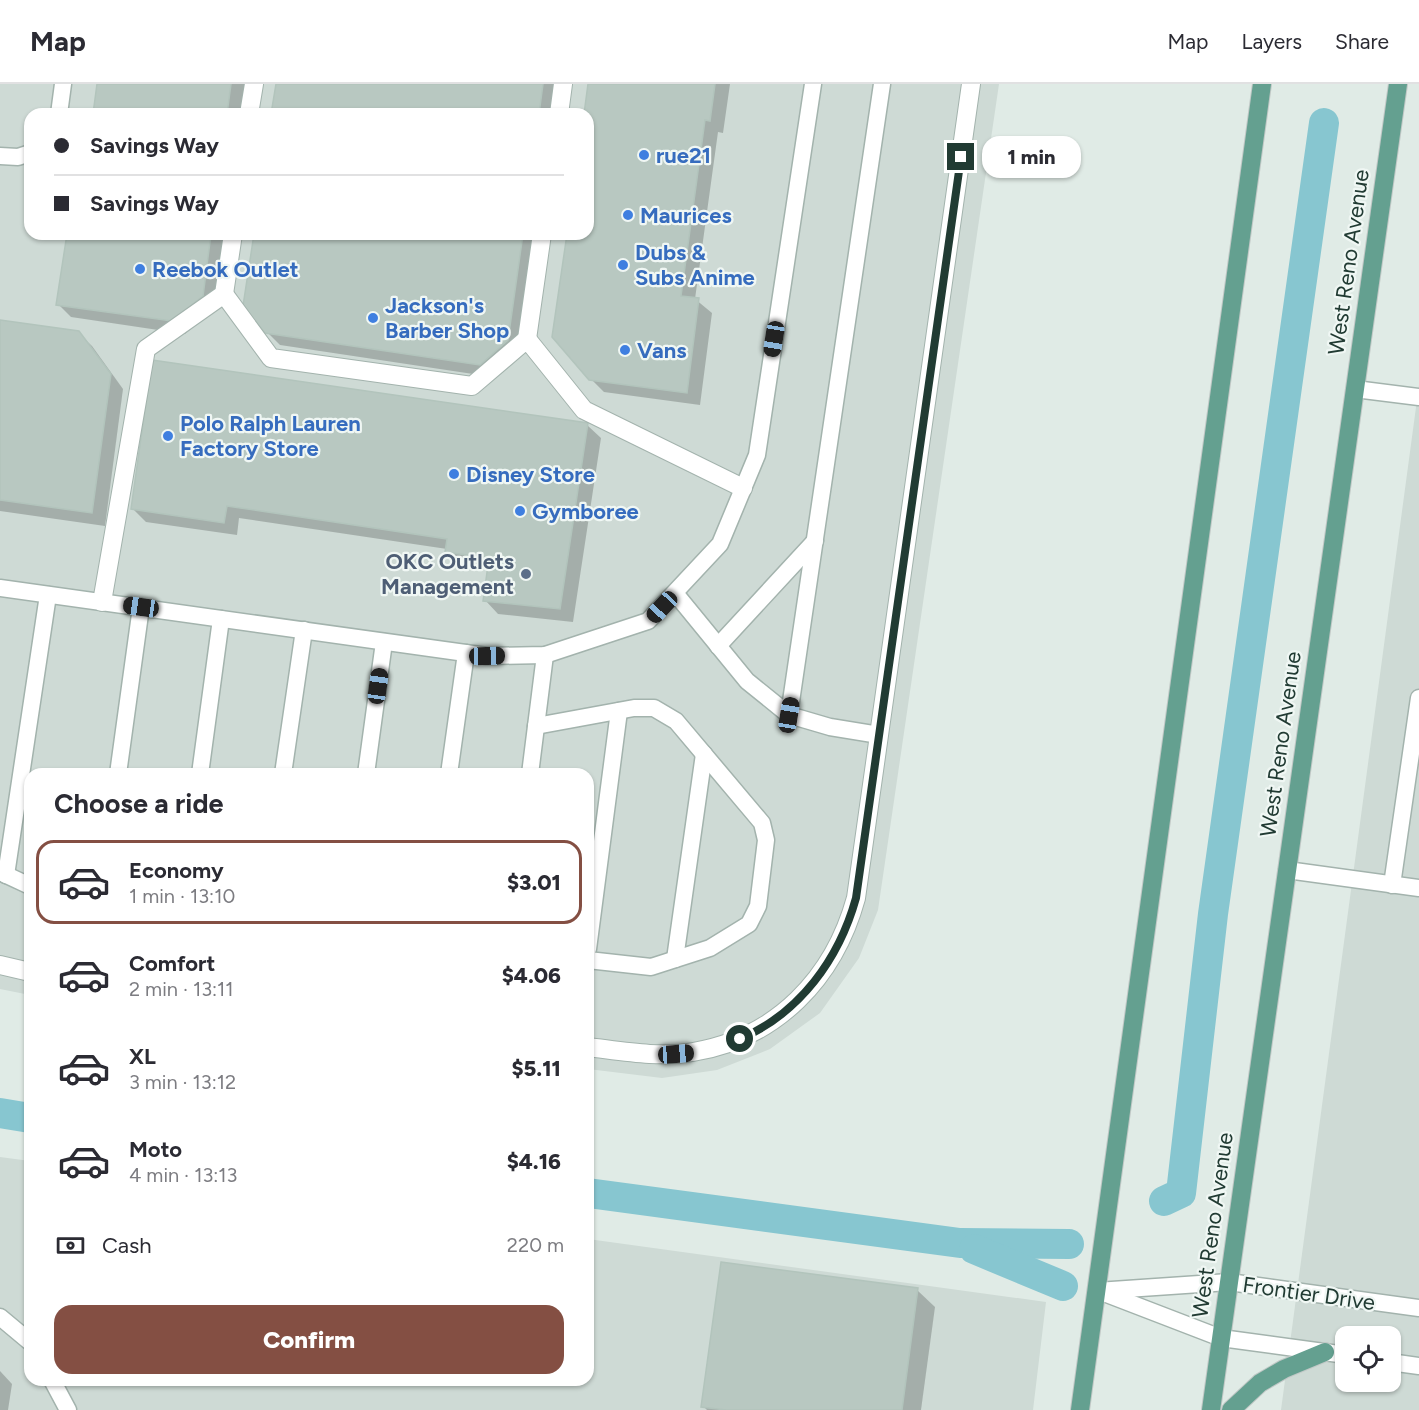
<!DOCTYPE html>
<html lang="en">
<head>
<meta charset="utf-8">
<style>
	:root { --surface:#fff; --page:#f7f7f7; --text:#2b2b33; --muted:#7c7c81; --line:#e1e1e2; --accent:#844f43 }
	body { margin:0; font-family:Figtree,sans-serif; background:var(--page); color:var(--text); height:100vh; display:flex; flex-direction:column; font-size:22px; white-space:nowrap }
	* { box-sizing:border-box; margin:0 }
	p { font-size:20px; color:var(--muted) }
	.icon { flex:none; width:33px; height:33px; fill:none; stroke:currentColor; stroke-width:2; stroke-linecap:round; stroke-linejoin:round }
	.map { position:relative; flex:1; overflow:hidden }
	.panel { position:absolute; left:24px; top:684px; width:570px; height:618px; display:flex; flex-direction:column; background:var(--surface); border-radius:18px; box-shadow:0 2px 4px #0004 }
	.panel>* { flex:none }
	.guide { position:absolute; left:24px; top:24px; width:570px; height:132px; border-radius:18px; box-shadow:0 2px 4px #0004; display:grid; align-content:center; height:132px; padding:0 30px; background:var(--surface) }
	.fabs { position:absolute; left:1335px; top:1242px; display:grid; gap:12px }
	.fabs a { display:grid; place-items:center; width:66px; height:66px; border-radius:12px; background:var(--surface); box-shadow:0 2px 4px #0004; font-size:30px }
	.end { position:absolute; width:27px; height:27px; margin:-14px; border:8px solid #213b33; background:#fff; box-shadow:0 0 0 3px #fff }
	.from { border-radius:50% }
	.bubble { position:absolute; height:42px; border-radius:18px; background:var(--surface); box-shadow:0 2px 4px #0004; font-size:20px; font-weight:800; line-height:42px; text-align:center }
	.car { position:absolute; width:18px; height:36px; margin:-18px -9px; border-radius:8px; box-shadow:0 0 4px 2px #0007; background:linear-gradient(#222 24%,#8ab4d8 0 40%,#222 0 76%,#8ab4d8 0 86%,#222 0) }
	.guide b { display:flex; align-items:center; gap:21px; height:57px; font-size:22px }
	.guide b+b { border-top:2px solid var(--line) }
	.guide i { width:15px; height:15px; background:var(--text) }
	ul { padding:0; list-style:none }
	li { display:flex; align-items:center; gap:18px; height:84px; margin:0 12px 9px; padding:0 18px; border:3px solid transparent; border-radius:18px }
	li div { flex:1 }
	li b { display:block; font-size:22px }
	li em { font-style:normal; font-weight:800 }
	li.active { border-color:var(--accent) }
	li>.icon { width:54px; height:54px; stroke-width:1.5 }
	h2 { padding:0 30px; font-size:27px; line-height:72px }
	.pay { display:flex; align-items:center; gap:15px; height:66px; padding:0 30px; font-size:22px }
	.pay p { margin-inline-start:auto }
	.action { display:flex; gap:12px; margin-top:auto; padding:12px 30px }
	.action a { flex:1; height:69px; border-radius:18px; background:var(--accent); color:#fff; font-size:24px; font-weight:800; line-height:69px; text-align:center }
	header { display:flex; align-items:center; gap:36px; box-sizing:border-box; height:84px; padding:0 30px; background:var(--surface); border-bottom:2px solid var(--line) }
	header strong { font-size:28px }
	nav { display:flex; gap:33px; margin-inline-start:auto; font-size:21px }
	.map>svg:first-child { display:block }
	.built { fill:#cedad5; fill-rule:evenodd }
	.shadow { fill:#0003 }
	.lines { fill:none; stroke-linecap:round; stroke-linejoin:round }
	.canal { stroke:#87c6d0; stroke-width:30 }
	.building { fill:#b8c8c1; stroke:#b2c4bc; stroke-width:1.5 }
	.service-casing { stroke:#a3b3ad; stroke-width:19 }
	.pedestrian-casing { stroke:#a3b3ad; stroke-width:20 }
	.minor-casing { stroke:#a3b3ad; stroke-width:20 }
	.primary-casing { stroke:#c1c8c6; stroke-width:20 }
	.service { stroke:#fff; stroke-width:16 }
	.pedestrian { stroke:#fff; stroke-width:18 }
	.minor { stroke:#fff; stroke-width:18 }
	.primary { stroke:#64a090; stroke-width:18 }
	.route { stroke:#213b33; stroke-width:8 }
	.shop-dot { fill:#3f7fe0; stroke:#f0f7f4; stroke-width:2 }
	.service-dot { fill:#5c6f8a; stroke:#f0f7f4; stroke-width:2 }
	.labels { text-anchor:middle; stroke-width:4.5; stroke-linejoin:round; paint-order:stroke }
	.shop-label { font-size:22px; font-weight:bold; fill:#366cbe; stroke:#f0f7f4; text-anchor:start }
	.street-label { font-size:22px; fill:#213b33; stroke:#f0f7f4 }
	.service-label { font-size:22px; font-weight:bold; fill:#4e5e75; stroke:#f0f7f4; text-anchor:end }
</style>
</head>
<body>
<header>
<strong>Map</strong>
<nav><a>Map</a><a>Layers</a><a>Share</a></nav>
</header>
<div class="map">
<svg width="1419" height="1326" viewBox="0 0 1419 1326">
	<rect width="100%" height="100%" fill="#e0ebe6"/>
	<g class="built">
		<path d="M0,0H999L878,826L859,874L820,929L770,965L717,986L662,994L588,985V690H30V911L0,905ZM30,30H588V150H30Z"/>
		<path d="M1419,301V1326H1281ZM1346,1252H1390V1298H1346Z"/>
		<path d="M0,1073L30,1077V1296H588V1155L1046,1218L1033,1326H0Z"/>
	</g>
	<g class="shadow">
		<path d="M99,0H246L242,30H94Z"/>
		<path d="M277,0H557L553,30H273Z"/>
		<path d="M590,0H730L723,49L718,48L695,215L712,229L700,321L604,308L591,295L568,150H588V30H586Z"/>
		<path d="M68,150H225L215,225L185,250L71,233L58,220Z"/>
		<path d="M255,150H537L521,269L493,293L280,261L267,248Z"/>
		<path d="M0,238L78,249L92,262L123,305L105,442L0,427Z"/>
		<path d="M587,341L601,354L573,538L498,530L485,516L489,485L460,481L447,468V465L239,434L237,451L146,438L133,425Z"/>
		<path d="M917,1206L935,1223L921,1326H707L703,1322Z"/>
		<path d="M0,1287L12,1300L8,1326H0Z"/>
	</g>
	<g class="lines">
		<g class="canal">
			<path d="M0,1029L30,1034"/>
			<path d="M588,1109L960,1159L1069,1160"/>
			<path d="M1164,1117L1181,1109L1213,830L1324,39"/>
			<path d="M974,1165L1063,1202"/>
		</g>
	</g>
	<g class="building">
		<path d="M97,0H231L227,30H93Z"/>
		<path d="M276,0H543L539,30H271Z"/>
		<path d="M588,0H715L710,37L705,36L681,212L699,214L687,309L589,296L552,253L567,150H588V30H584Z"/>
		<path d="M67,150H211L203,212L172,237L56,221Z"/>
		<path d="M254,150H523L508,256L480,281L265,249L243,222Z"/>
		<path d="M0,236L79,247L111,290L92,429L0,416Z"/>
		<path d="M152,276L588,339L560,525L483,517L489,474L445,468L447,455L227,422L224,439L131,425Z"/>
		<path d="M721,1178L918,1204L902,1326H726L701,1323Z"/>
	</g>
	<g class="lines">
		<g class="service-casing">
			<g id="service">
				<path d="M59,30L63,0"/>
				<path d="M0,72L18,73L30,69"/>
				<path d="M1355,305L1419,313"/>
				<path d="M0,504L487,572L545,571L648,537L720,460L757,371L813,0"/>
				<path d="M675,509L747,597L789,631L830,643L879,651"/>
				<path d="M718,562L815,457"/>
				<path d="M789,631L882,0"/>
				<path d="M536,642L634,624H654L676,637L762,739L766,756L758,822L749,840L710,864L651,883L588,876"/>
				<path d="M118,690L141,523"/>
				<path d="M200,690L221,535"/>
				<path d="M283,690L304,546"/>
				<path d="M366,690L384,558"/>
				<path d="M449,690L466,569"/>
				<path d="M530,690L545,571"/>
				<path d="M1287,786L1419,804"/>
				<path d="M0,788L30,802"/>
				<path d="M6,791L48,511"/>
				<path d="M1392,801L1419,614"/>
				<path d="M588,865L619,627"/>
				<path d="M675,875L704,670"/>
				<path d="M1097,1207L1229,1198L1419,1224"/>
				<path d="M1104,1209L1221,1254L1346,1271"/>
				<path d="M0,1233L30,1258"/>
				<path d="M1390,1278L1419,1282"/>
				<path d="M52,1296L68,1326"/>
			</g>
		</g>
		<g class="pedestrian-casing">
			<g id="pedestrian">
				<path d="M249,30L254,0"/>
				<path d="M559,30L563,0"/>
				<path d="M224,210L271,274L472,302L527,255L584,326L743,404"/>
				<path d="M527,255L542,150"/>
				<path d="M102,518L146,265L224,210L233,150"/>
			</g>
		</g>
		<g class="minor-casing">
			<g id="minor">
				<path d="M0,881L30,888"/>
				<path d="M588,963C622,967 659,974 693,968C777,954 834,894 856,814L971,0"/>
			</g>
		</g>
		<g class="primary-casing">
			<g id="primary">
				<path d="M1080,1326L1262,0"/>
				<path d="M1211,1326L1398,0"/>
				<path d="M1231,1326L1260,1299L1284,1285L1325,1268"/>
			</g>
		</g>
		<use href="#service" class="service"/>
		<use href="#pedestrian" class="pedestrian"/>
		<use href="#minor" class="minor"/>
		<use href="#primary" class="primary"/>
	</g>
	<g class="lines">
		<path class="route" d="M740,955C800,929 839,875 856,814L961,73"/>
	</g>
	<g class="shop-dot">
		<circle cx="644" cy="71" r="6"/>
		<circle cx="628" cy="131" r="6"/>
		<circle cx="623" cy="181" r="6"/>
		<circle cx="140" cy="185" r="6"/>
		<circle cx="373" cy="234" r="6"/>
		<circle cx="625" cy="266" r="6"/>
		<circle cx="168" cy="352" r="6"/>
		<circle cx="454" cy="390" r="6"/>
		<circle cx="520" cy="427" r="6"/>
	</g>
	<circle class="service-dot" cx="526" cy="490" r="6"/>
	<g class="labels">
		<g class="shop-label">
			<text x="656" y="79">rue21</text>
			<text x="640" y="139">Maurices</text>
			<text x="635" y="176">Dubs &amp;<tspan x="635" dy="25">Subs Anime</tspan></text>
			<text x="152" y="193">Reebok Outlet</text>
			<text x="385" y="229">Jackson's<tspan x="385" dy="25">Barber Shop</tspan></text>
			<text x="637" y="274">Vans</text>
			<text x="180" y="347">Polo Ralph Lauren<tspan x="180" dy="25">Factory Store</tspan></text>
			<text x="466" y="398">Disney Store</text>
			<text x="532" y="435">Gymboree</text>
		</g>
		<g class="street-label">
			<text transform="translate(1348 178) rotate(-82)" y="8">West Reno Avenue</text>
			<text transform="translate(1280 660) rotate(-82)" y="8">West Reno Avenue</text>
			<text transform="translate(1212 1141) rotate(-82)" y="8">West Reno Avenue</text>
			<text transform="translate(1309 1209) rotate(8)" y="8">Frontier Drive</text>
		</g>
		<g class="service-label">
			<text x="514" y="485">OKC Outlets<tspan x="514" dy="25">Management</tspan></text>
		</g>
	</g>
</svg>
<div class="fabs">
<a><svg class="icon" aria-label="locate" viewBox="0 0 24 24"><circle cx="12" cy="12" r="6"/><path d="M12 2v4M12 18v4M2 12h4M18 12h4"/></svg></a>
</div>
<i class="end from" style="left:740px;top:955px"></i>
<i class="end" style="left:961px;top:73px"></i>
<div class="bubble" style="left:982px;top:52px;width:99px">1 min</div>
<i class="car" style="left:774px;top:255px;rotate:189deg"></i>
<i class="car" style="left:141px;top:523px;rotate:278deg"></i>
<i class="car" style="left:662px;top:523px;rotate:223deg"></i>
<i class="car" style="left:487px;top:572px;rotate:89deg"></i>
<i class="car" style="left:378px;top:602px;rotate:8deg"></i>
<i class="car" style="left:789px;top:631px;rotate:9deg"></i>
<i class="car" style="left:676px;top:970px;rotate:86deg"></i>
<div class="guide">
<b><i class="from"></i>Savings Way</b>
<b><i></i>Savings Way</b>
</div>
<section class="panel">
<h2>Choose a ride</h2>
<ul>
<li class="active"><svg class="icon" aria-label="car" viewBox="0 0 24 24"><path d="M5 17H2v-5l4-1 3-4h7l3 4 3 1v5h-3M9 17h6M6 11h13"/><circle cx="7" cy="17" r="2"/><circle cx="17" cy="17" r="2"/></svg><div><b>Economy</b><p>1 min · 13:10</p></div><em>$3.01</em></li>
<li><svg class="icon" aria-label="car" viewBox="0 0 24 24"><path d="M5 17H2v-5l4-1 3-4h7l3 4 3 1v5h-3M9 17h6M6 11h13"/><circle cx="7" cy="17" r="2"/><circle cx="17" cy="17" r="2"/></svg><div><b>Comfort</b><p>2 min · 13:11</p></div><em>$4.06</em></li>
<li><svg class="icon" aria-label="car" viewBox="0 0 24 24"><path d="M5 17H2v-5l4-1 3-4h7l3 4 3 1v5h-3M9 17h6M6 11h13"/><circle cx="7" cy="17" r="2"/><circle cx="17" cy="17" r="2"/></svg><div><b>XL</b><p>3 min · 13:12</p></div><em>$5.11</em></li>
<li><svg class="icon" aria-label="car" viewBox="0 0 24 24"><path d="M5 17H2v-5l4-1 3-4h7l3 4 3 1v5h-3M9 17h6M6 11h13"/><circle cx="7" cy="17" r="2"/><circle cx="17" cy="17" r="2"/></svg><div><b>Moto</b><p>4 min · 13:13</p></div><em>$4.16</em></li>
</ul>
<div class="pay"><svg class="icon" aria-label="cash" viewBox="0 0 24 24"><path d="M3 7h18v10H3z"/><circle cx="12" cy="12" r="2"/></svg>Cash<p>220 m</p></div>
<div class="action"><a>Confirm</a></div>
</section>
</div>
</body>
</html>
